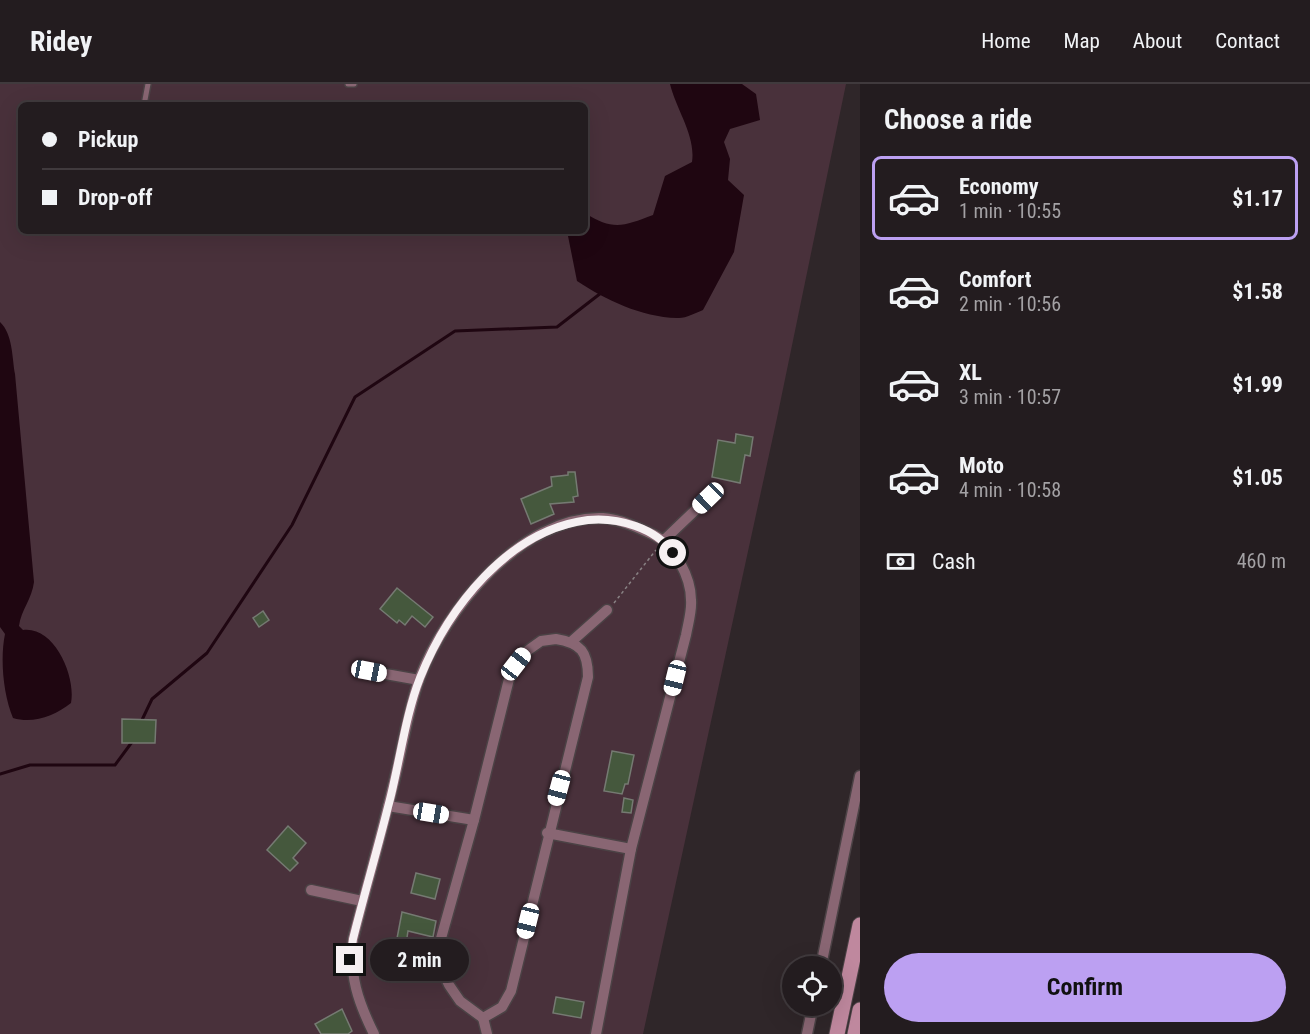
<!DOCTYPE html>
<html lang="en">
<head>
<meta charset="utf-8">
<style>
	:root { --surface:#231c1f; --page:#2b2528; --text:#f1f3f6; --muted:#a3a1a4; --line:#403a3d; --accent:#bca0f2 }
	body { margin:0; font-family:"Roboto Condensed",sans-serif; background:var(--page); color:var(--text); height:100vh; display:flex; flex-direction:column; font-size:22px; white-space:nowrap }
	* { box-sizing:border-box; margin:0 }
	p { font-size:20px; color:var(--muted) }
	.icon { flex:none; width:33px; height:33px; fill:none; stroke:currentColor; stroke-width:2; stroke-linecap:round; stroke-linejoin:round }
	.map { position:relative; flex:1; overflow:hidden }
	.sheet { display:flex; flex-direction:column; background:var(--surface); width:450px }
	.sheet>* { flex:none }
	.guide { position:absolute; left:18px; top:18px; width:570px; height:132px; border-radius:9px; box-shadow:0 6px 24px #0002,0 0 0 2px var(--line); display:grid; align-content:center; height:132px; padding:0 24px; background:var(--surface) }
	.tools { position:absolute; left:782px; top:872px; display:grid; gap:12px }
	.tools a { display:grid; place-items:center; width:60px; height:60px; border-radius:50%; background:var(--surface); box-shadow:0 6px 24px #0002,0 0 0 2px var(--line); font-size:30px }
	.end { position:absolute; width:27px; height:27px; margin:-14px; border:8px solid #f6f0f2; background:#111; box-shadow:0 0 0 3px #111 }
	.from { border-radius:50% }
	.bubble { position:absolute; height:42px; border-radius:21px; background:var(--surface); box-shadow:0 6px 24px #0002,0 0 0 2px var(--line); font-size:20px; font-weight:700; line-height:42px; text-align:center }
	.car { position:absolute; width:18px; height:36px; margin:-18px -9px; border-radius:8px; box-shadow:0 0 4px 2px #0007; background:linear-gradient(#fff 24%,#345 0 40%,#fff 0 76%,#345 0 86%,#fff 0) }
	.guide b { display:flex; align-items:center; gap:21px; height:57px; font-size:22px }
	.guide b+b { border-top:2px solid var(--line) }
	.guide i { width:15px; height:15px; background:var(--text) }
	ul { padding:0; list-style:none }
	li { display:flex; align-items:center; gap:18px; height:84px; margin:0 12px 9px; padding:0 12px; border:3px solid transparent; border-radius:9px }
	li div { flex:1 }
	li b { display:block; font-size:22px }
	li em { font-style:normal; font-weight:700 }
	li.current { border-color:var(--accent) }
	li>.icon { width:54px; height:54px; stroke-width:1.5 }
	h2 { padding:0 24px; font-size:27px; line-height:72px }
	.pay { display:flex; align-items:center; gap:15px; height:66px; padding:0 24px; font-size:22px }
	.pay p { margin-inline-start:auto }
	.button { display:flex; gap:12px; margin-top:auto; padding:12px 24px }
	.button a { flex:1; height:69px; border-radius:36px; background:var(--accent); color:#111; font-size:24px; font-weight:700; line-height:69px; text-align:center }
	header { display:flex; align-items:center; gap:36px; box-sizing:border-box; height:84px; padding:0 30px; background:var(--surface); border-bottom:2px solid var(--line) }
	header strong { font-size:28px }
	nav { display:flex; gap:33px; margin-inline-start:auto; font-size:21px }
	main { display:flex; flex:1; min-height:0 }
	.map>svg:first-child { display:block }
	.green { fill:#49313b; fill-rule:evenodd }
	.water { fill:#1f0611 }
	.lines { fill:none; stroke-linecap:round; stroke-linejoin:round }
	.stream { stroke:#1f0611; stroke-width:3 }
	.building { fill:#45583d; stroke:#757a72; stroke-width:1.5 }
	.service-casing { stroke:#4b4245; stroke-width:8 }
	.minor-casing { stroke:#4b4245; stroke-width:13 }
	.secondary-casing { stroke:#4b4245; stroke-width:17 }
	.path { stroke:#898284; stroke-width:1.5; stroke-dasharray:3 3; stroke-linecap:butt }
	.service { stroke:#896673; stroke-width:5 }
	.minor { stroke:#896673; stroke-width:10 }
	.secondary { stroke:#bf889e; stroke-width:15 }
	.route { stroke:#f6f0f2; stroke-width:8 }
</style>
</head>
<body>
<header>
<strong>Ridey</strong>
<nav><a>Home</a><a>Map</a><a>About</a><a>Contact</a></nav>
</header>
<main>
<div class="map">
<svg width="860" height="950" viewBox="0 0 860 950">
	<rect width="100%" height="100%" fill="#2f2629"/>
	<path class="green" d="M0,0H846L777,334L643,950H0ZM21,21H585V147H21Z"/>
	<g class="water">
		<path d="M670,0H742L756,10L760,36L730,45L724,58L730,75L728,96L744,111L734,168L703,226C695,229 685,235 677,234C641,233 606,216 577,197L567,147H585V129C613,147 624,142 653,131L665,92L692,78C696,52 676,25 670,0Z"/>
		<path d="M0,238C13,250 12,274 15,290L34,498C32,515 21,526 19,542L23,546C55,542 76,593 71,619C55,632 33,640 13,634C3,610 0,574 5,550L0,543Z"/>
	</g>
	<g class="lines">
		<g class="stream">
			<path d="M141,638L152,615L207,569L292,441L355,313L455,247L557,243L601,209"/>
			<path d="M0,690L30,681H115L132,658"/>
		</g>
	</g>
	<g class="building">
		<path d="M736,350L753,353L750,372L745,371L740,399L712,393L718,356L735,359Z"/>
		<path d="M568,388H575L578,412L573,413L574,418L550,420L554,430L531,440L521,415L552,402L551,393L568,391Z"/>
		<path d="M397,504L433,533L425,543L412,532L405,541L399,536L397,539L380,525Z"/>
		<path d="M263,527L269,536L259,543L253,534Z"/>
		<path d="M122,635L156,636L155,659H122Z"/>
		<path d="M612,667L634,671L628,700H625L622,710L604,707Z"/>
		<path d="M624,714L633,716L631,729L622,728Z"/>
		<path d="M288,742L306,759L293,774L298,779L290,787L267,766Z"/>
		<path d="M416,789L440,795L435,815L411,809Z"/>
		<path d="M402,828L436,837L433,853L408,847L405,867L395,865Z"/>
		<path d="M556,913L584,918L581,934L553,929Z"/>
		<path d="M342,925L352,947L348,950H321L315,940Z"/>
	</g>
	<g class="lines">
		<g class="service-casing">
			<g id="service">
				<path d="M348,0H354"/>
				<path d="M144,21L148,0"/>
			</g>
		</g>
		<g class="minor-casing">
			<g id="minor">
				<path d="M664,456L708,414"/>
				<path d="M556,555C581,559 588,568 588,593L511,907L502,923L483,934L460,917L449,901L442,886L440,858L474,736L509,595L527,567L541,557Z"/>
				<path d="M571,558L607,526"/>
				<path d="M369,587L419,596"/>
				<path d="M388,722L474,736"/>
				<path d="M547,749L631,765"/>
				<path d="M311,806L362,817"/>
				<path d="M821,882L860,692"/>
				<path d="M483,934L487,950"/>
				<path d="M374,950C358,918 349,891 353,855C366,804 381,753 393,702C402,667 407,629 419,596C444,527 521,431 603,434C620,435 639,444 654,451C674,461 691,493 691,516C692,527 688,540 686,551L631,765L596,950"/>
				<path d="M807,950L813,921"/>
			</g>
		</g>
		<g class="secondary-casing">
			<g id="secondary">
				<path d="M837,950L860,841"/>
				<path d="M855,950L860,926"/>
			</g>
		</g>
		<path class="path" d="M614,519L656,466"/>
		<use href="#service" class="service"/>
		<use href="#minor" class="minor"/>
		<use href="#secondary" class="secondary"/>
	</g>
	<g class="lines">
		<path class="route" d="M350,876L353,855C364,811 377,767 388,723C399,683 405,632 420,594C448,524 508,446 588,436C618,433 656,444 673,469"/>
	</g>
</svg>
<div class="tools">
<a><svg class="icon" aria-label="locate" viewBox="0 0 24 24"><circle cx="12" cy="12" r="6"/><path d="M12 2v4M12 18v4M2 12h4M18 12h4"/></svg></a>
</div>
<i class="end from" style="left:673px;top:469px"></i>
<i class="end" style="left:350px;top:876px"></i>
<div class="bubble" style="left:370px;top:855px;width:99px">2 min</div>
<i class="car" style="left:708px;top:414px;rotate:226deg"></i>
<i class="car" style="left:516px;top:580px;rotate:38deg"></i>
<i class="car" style="left:369px;top:587px;rotate:101deg"></i>
<i class="car" style="left:675px;top:594px;rotate:194deg"></i>
<i class="car" style="left:559px;top:704px;rotate:195deg"></i>
<i class="car" style="left:431px;top:729px;rotate:99deg"></i>
<i class="car" style="left:528px;top:837px;rotate:194deg"></i>
<div class="guide">
<b><i class="from"></i>Pickup</b>
<b><i></i>Drop-off</b>
</div>
</div>
<section class="sheet">
<h2>Choose a ride</h2>
<ul>
<li class="current"><svg class="icon" aria-label="car" viewBox="0 0 24 24"><path d="M5 17H2v-5l4-1 3-4h7l3 4 3 1v5h-3M9 17h6M6 11h13"/><circle cx="7" cy="17" r="2"/><circle cx="17" cy="17" r="2"/></svg><div><b>Economy</b><p>1 min · 10:55</p></div><em>$1.17</em></li>
<li><svg class="icon" aria-label="car" viewBox="0 0 24 24"><path d="M5 17H2v-5l4-1 3-4h7l3 4 3 1v5h-3M9 17h6M6 11h13"/><circle cx="7" cy="17" r="2"/><circle cx="17" cy="17" r="2"/></svg><div><b>Comfort</b><p>2 min · 10:56</p></div><em>$1.58</em></li>
<li><svg class="icon" aria-label="car" viewBox="0 0 24 24"><path d="M5 17H2v-5l4-1 3-4h7l3 4 3 1v5h-3M9 17h6M6 11h13"/><circle cx="7" cy="17" r="2"/><circle cx="17" cy="17" r="2"/></svg><div><b>XL</b><p>3 min · 10:57</p></div><em>$1.99</em></li>
<li><svg class="icon" aria-label="car" viewBox="0 0 24 24"><path d="M5 17H2v-5l4-1 3-4h7l3 4 3 1v5h-3M9 17h6M6 11h13"/><circle cx="7" cy="17" r="2"/><circle cx="17" cy="17" r="2"/></svg><div><b>Moto</b><p>4 min · 10:58</p></div><em>$1.05</em></li>
</ul>
<div class="pay"><svg class="icon" aria-label="cash" viewBox="0 0 24 24"><path d="M3 7h18v10H3z"/><circle cx="12" cy="12" r="2"/></svg>Cash<p>460 m</p></div>
<div class="button"><a>Confirm</a></div>
</section>
</main>
</body>
</html>
